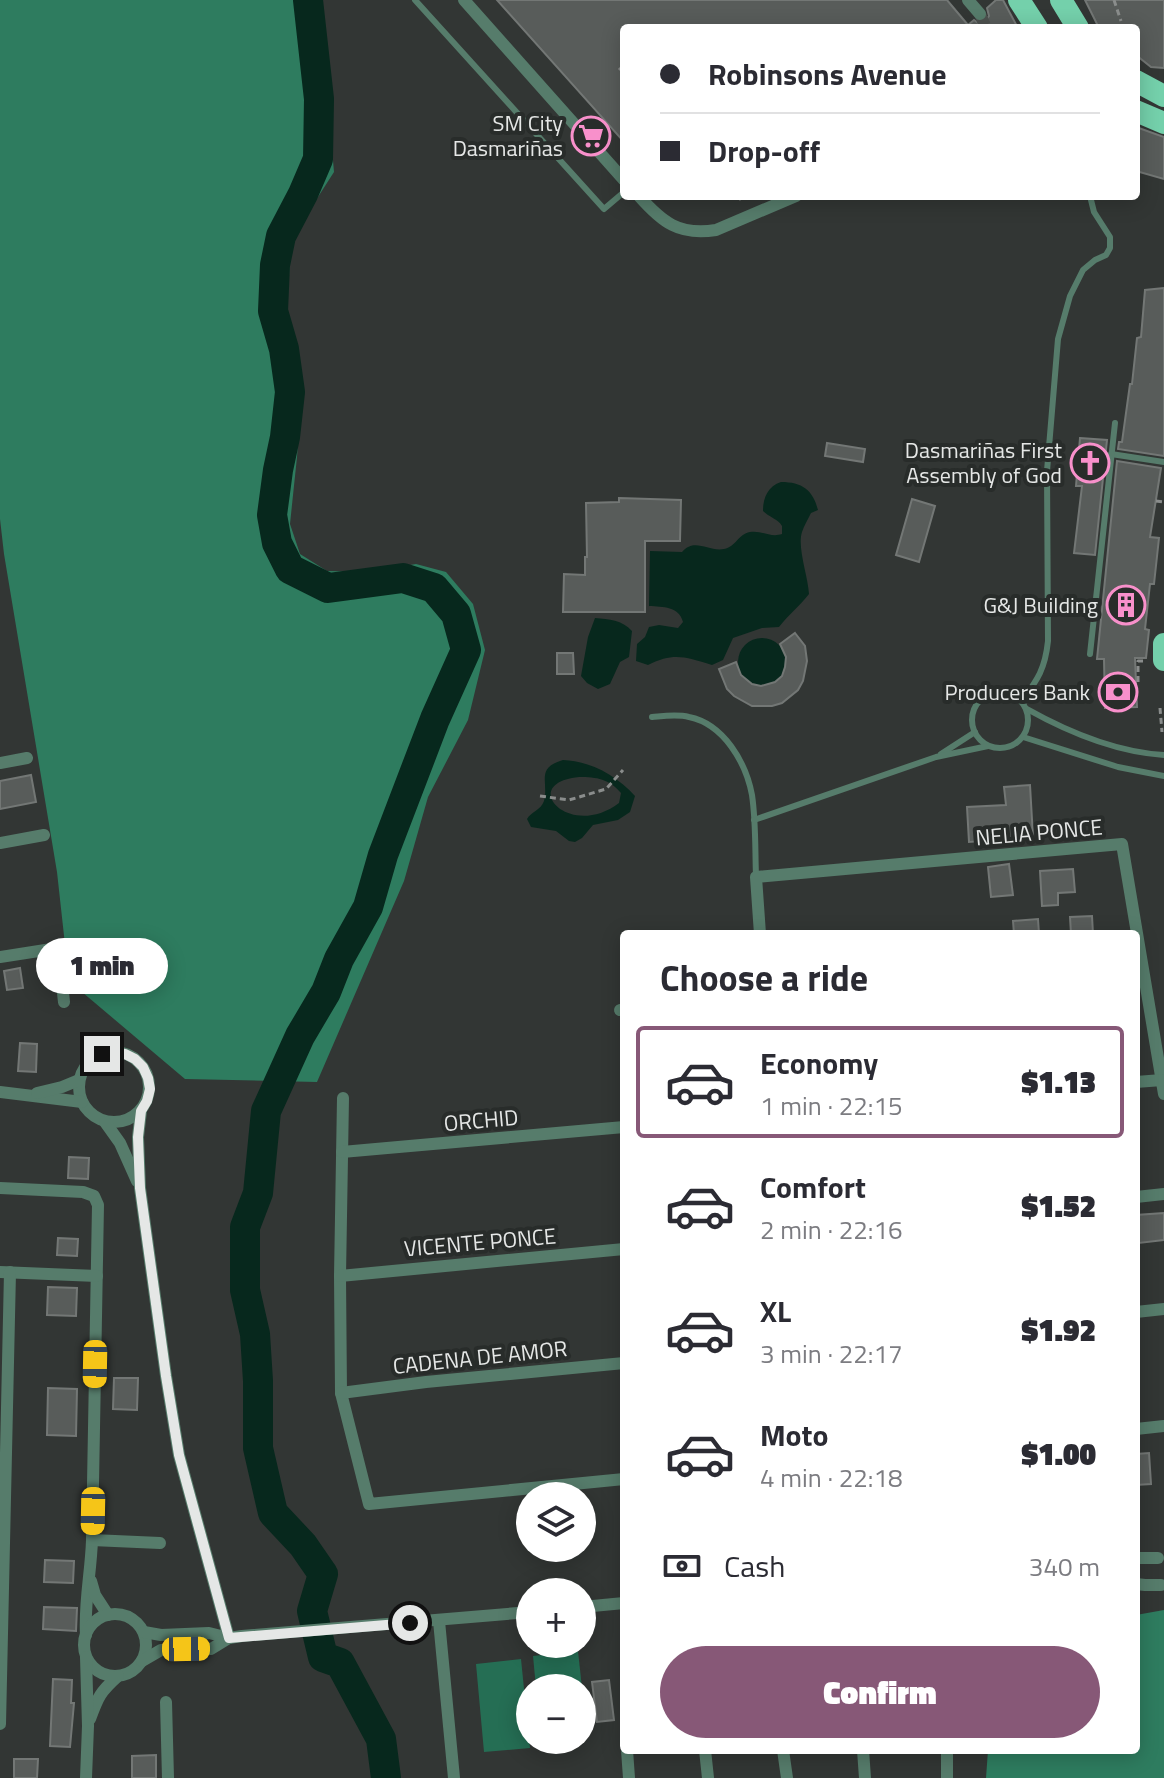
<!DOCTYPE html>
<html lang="en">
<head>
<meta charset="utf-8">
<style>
	:root { --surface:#fff; --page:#f7f7f7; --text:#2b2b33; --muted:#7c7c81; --line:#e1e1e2; --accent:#875877 }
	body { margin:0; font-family:"Titillium Web",sans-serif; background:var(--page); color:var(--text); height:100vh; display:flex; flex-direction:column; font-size:30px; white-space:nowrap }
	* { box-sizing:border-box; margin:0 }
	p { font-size:26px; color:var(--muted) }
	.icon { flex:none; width:44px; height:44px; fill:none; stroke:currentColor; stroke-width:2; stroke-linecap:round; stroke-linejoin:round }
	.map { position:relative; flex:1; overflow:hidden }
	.side { position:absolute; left:620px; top:930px; width:520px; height:824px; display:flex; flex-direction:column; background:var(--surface); border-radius:8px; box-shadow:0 4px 20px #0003 }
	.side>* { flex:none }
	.guide { position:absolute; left:620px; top:24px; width:520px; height:176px; border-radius:8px; box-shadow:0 4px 20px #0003; display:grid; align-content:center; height:176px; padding:0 40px; background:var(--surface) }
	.tools { position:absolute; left:516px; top:1482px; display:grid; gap:16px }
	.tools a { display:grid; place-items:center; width:80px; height:80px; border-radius:50%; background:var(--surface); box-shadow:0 4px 20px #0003; font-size:40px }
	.end { position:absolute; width:36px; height:36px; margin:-18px; border:10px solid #e5e7e6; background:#111; box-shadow:0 0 0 4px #111 }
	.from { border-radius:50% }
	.bubble { position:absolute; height:56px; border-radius:28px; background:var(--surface); box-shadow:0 4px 20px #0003; font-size:26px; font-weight:800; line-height:56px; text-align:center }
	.car { position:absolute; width:24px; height:48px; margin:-24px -12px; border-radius:10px; box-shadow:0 0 6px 2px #0007; background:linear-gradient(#f5c518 24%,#345 0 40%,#f5c518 0 76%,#345 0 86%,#f5c518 0) }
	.guide b { display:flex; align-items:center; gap:28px; height:76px; font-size:30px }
	.guide b+b { border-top:2px solid var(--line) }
	.guide i { width:20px; height:20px; background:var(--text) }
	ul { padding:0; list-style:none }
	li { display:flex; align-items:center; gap:24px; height:112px; margin:0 16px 12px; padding:0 24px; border:4px solid transparent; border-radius:8px }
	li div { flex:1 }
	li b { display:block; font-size:30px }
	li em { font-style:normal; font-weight:800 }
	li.active { border-color:var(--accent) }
	li>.icon { width:72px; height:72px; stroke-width:1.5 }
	h2 { padding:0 40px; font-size:36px; line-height:96px }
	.pay { display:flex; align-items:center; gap:20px; height:88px; padding:0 40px; font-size:30px }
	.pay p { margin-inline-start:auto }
	.primary-button { display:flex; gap:16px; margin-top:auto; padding:16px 40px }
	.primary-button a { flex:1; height:92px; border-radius:48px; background:var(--accent); color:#fff; font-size:32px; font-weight:800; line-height:92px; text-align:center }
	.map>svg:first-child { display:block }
	.green { fill:#256e54 }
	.forest { fill:#2e7c5f }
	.water { fill:#07281d; fill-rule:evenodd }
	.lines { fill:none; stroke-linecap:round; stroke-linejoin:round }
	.river { stroke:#07281d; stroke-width:30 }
	.building { fill:#585c5a; stroke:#737775; stroke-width:2 }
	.minor-tunnel { stroke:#4d514f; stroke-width:12; stroke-dasharray:12 6; stroke-linecap:butt }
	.path { stroke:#8a8d8c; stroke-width:3; stroke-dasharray:6 4; stroke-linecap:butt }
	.service { stroke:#567c6b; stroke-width:6 }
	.minor { stroke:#567c6b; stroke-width:12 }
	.trunk { stroke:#74d0ab; stroke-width:22 }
	.route { stroke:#e5e7e6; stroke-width:10 }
	.labels { text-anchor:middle; stroke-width:8; stroke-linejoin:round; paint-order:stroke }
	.poi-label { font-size:22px; fill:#e5e7e6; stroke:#282c2a; text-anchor:end }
	.street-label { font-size:22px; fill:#e5e7e6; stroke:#282c2a }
</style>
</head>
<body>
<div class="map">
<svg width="1164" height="1778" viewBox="0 0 1164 1778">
	<rect width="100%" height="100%" fill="#323634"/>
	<g class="green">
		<path d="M578,1651L582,1688H536L533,1656Z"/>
		<path d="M521,1659L530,1748L484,1752L476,1664Z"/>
	</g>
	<g class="forest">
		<path d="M0,0H319L334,172L291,239L287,313L302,389L297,457L290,524L300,554L327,571L369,572L416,564L446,572L473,604L485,650L468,720L428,797L404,881L317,1082L185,1079L69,981L57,872L4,554L0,519Z"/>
		<path d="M1164,1610V1778H986L988,1750H1136V1615Z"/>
	</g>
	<g class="water">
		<path d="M781,482C802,482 813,490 818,510L811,513C808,519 804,526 802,532C797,547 808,576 809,594C800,606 788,615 779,627L762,628L733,638L723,660L712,665C685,657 674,652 648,665L636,661L637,644L645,637L649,627L659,625L678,628L683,622C679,606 663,607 649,606L650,551L682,552C695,537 708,552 724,549C736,547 738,534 750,532C762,530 770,538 782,534V526C778,519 769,517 763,511C763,498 768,486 781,482Z"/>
		<path d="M595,618C609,619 622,620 632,631L629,657L620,662L610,684L598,689L587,683L581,676L588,637Z"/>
		<circle cx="762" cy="662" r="24"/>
		<path d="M563,760C591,761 617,776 635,796L630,812L618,820L593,825L582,838L575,842L569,841L556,831L531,827L527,819C531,812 541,810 544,801C549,782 535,768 563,760ZM579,777C597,777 609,779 621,793L619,803C569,841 517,783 579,777Z"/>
	</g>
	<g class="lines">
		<path class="river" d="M308,0L319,99L318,159L303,194L281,236L275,265L273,311L284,349L290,392L285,437L278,470L272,515L277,543L290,569L328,588L403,578L434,588L456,614L466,650L435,719L383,855L368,907L339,959L326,992L300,1036L266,1111L258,1193L245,1227V1290L255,1334L258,1381V1448L273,1513L303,1545L323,1574L312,1611L323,1657L340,1663L381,1739L386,1778"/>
	</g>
	<g class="building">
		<path d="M497,0H947L968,25L974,20L978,23L985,21L989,16L987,8L996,0H1003L1018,28H624V142Z"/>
		<path d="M1085,0H1164V68L1151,67L1136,55V28H1099Z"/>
		<path d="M1136,127L1164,137V179L1136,171Z"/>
		<path d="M1164,288V456L1118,449L1119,442H1122L1130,384H1132L1137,338L1141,337L1145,290Z"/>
		<path d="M1080,438L1107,440L1095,555L1074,553L1082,486H1076Z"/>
		<path d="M827,443L865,449L863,462L825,456Z"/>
		<path d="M1117,461L1161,468L1150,537L1159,538L1154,584H1150L1145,629L1149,630L1146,658H1135L1137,707L1105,708L1104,659H1097Z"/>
		<path d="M619,498L681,500L680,541H645V612H563L564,574L585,575V557H587L586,503L619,502Z"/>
		<path d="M912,499L935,506L919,562L896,555Z"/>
		<path d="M795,633L805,646L807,661L803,681L798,690L782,703L772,706H752L734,696L727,689L719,669L736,662L741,675L752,684L761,686L775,682L782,676L785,667L786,657L780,644Z"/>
		<path d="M557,653H573L574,674H557Z"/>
		<path d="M31,775L36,802L0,809V781Z"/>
		<path d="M1030,785L1033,837L969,842L967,807L1006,805L1004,787Z"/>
		<path d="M1009,864L1013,895L991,897L988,867Z"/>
		<path d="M1073,869L1075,892L1058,893V905L1042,906L1040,871Z"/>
		<path d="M1092,916L1093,934H1071L1070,917Z"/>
		<path d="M1038,919L1039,934H1014L1013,921Z"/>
		<path d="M133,957L136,971L110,976L108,962Z"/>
		<path d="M20,968L23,988L7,990L4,971Z"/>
		<path d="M20,1043L37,1044L36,1072L18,1071Z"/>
		<path d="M69,1157L89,1158L88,1179L68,1178Z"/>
		<path d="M1164,1213V1240L1139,1243L1136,1215Z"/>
		<path d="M58,1238L78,1239L77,1256L57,1255Z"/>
		<path d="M48,1287L77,1288L76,1316L47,1315Z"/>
		<path d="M114,1378H138L137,1410L113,1409Z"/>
		<path d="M48,1388L77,1389L76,1436L47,1435Z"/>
		<path d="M1149,1453L1151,1484L1136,1485V1454Z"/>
		<path d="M45,1560L74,1561L73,1583L44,1582Z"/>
		<path d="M44,1607L77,1608L76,1631L43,1629Z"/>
		<path d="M53,1679L72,1680L71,1703H74L70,1747L50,1746Z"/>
		<path d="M609,1680L614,1720L597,1722L592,1682Z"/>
		<path d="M156,1755V1778H132V1756Z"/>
		<path d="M14,1759H38L37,1778H14Z"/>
	</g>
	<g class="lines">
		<path class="minor-tunnel" d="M980,14L986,28"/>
		<g class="path">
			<path d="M1114,0L1121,21"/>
			<path d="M619,70L624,65"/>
			<path d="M739,197L741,200"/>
			<path d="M1156,501L1164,502"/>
			<path d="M1121,685H1138V661H1145"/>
			<path d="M1160,708L1162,732"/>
			<path d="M540,796L569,800L606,789L623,770"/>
		</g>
		<g class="service">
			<path d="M415,0L604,209L624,192"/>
			<path d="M1111,454L1164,462"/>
			<path d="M1090,654L1115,423"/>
			<circle cx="1000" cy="720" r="28"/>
			<path d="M1022,701C1038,679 1045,669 1048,641L1047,471L1058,339L1070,296L1083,270L1095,260L1106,255L1110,248V237L1094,212L1090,196"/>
			<path d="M1027,709C1068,732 1116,752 1164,755"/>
			<path d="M652,717C664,716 677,714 689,717C724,724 746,763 752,795C756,822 755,850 756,876"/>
			<path d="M1023,737L1118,767L1164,776"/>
			<path d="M941,754L975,732"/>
			<path d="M754,820L936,757L988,746"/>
		</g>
		<g class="minor">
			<path d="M464,0L624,180"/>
			<path d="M968,0L980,14"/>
			<path d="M639,196C662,222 679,236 716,230L796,196"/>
			<path d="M0,763L27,758"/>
			<path d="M0,843L44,835"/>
			<path d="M760,934L756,877L1122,844L1164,1094"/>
			<path d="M0,957L58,948L64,1002"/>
			<path d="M620,1010L624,1009"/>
			<circle cx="114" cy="1087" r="35"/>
			<path d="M1136,1082L1162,1080"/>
			<path d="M0,1092L82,1102"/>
			<path d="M37,1093L62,1087L79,1080"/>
			<path d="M343,1098L340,1276L341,1393L369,1504L624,1479"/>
			<path d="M141,1111L138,1137L140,1188L166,1376L179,1455L229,1638"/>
			<path d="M105,1122L120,1143L137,1181"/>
			<path d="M342,1152L624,1127"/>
			<path d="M0,1188L83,1192L94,1196L98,1205L92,1540C91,1572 84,1603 86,1635"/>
			<path d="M1136,1197L1164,1194"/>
			<path d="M0,1272L97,1276"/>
			<path d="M340,1276L624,1249"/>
			<path d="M1136,1312L1164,1309"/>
			<path d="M341,1393L426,1382L624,1363"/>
			<path d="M1136,1429L1164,1426"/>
			<path d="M92,1540L160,1543"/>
			<path d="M1136,1558H1158"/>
			<path d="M91,1581L95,1595L108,1615"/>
			<path d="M1136,1584L1145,1585H1161"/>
			<path d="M582,1607L624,1603"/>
			<circle cx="115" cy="1645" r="31"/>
			<path d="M439,1621L454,1778"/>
			<path d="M144,1632L161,1635L209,1633L229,1638"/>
			<path d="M142,1661L161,1650L211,1649L229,1638L242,1636L530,1612"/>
			<path d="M166,1702L168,1778"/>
			<path d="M90,1719C98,1697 100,1692 118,1676"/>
			<path d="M0,1724L10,1272"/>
			<path d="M627,1750L629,1778"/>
			<path d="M705,1750L708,1778"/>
			<path d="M783,1750L787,1778"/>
			<path d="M863,1750L865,1778"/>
			<path d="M86,1778L88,1726L86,1657"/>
			<path d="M947,1778V1750"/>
		</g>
		<g class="trunk">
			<path d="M1019,0L1037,28"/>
			<path d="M1061,0L1078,28"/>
			<path d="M1136,81L1164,96"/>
			<path d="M1136,111L1164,123"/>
			<path d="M1164,644V660"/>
		</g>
	</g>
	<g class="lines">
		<path class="route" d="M102,1054L113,1052L125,1054L135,1059L143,1067L148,1078L150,1089L147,1101L141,1111L138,1137L140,1188L166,1376L179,1455L229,1638L410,1623"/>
	</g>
	<defs>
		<g id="supermarket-ring" transform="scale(2)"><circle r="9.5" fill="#282c2a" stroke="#f890cb" stroke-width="1.5"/><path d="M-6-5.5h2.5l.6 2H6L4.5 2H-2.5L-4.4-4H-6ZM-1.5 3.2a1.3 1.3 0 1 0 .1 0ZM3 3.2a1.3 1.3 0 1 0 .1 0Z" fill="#f890cb"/></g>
		<g id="church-ring" transform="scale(2)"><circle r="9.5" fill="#282c2a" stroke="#f890cb" stroke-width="1.5"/><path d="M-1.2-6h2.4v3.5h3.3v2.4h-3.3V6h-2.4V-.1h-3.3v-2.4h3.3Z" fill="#f890cb"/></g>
		<g id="building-ring" transform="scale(2)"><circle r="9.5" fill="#282c2a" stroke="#f890cb" stroke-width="1.5"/><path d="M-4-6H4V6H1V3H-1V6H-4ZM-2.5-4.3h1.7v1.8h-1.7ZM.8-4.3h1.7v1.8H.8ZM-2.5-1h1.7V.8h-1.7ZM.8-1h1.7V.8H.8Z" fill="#f890cb"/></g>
		<g id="bank-ring" transform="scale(2)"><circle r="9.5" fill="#282c2a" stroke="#f890cb" stroke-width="1.5"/><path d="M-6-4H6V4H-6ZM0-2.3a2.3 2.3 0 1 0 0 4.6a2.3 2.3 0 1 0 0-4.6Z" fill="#f890cb"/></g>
	</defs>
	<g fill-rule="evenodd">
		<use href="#supermarket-ring" x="591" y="136"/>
		<use href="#church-ring" x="1090" y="463"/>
		<use href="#building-ring" x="1126" y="605"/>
		<use href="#bank-ring" x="1118" y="692"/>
	</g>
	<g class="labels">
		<g class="poi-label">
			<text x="563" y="131">SM City<tspan x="563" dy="25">Dasmariñas</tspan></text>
			<text x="1062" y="458">Dasmariñas First<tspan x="1062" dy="25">Assembly of God</tspan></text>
			<text x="1098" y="613">G&amp;J Building</text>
			<text x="1090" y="700">Producers Bank</text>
		</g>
		<g class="street-label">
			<text transform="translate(1039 832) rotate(-5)" y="8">NELIA PONCE</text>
			<text transform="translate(481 1120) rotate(-5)" y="8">ORCHID</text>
			<text transform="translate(480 1242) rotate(-5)" y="8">VICENTE PONCE</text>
			<text transform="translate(480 1357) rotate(-6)" y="8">CADENA DE AMOR</text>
		</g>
	</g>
</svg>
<div class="tools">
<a><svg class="icon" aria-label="layers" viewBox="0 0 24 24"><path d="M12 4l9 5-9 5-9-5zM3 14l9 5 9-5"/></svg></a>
<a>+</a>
<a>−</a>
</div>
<i class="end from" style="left:410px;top:1623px"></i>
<i class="end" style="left:102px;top:1054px"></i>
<div class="bubble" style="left:36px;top:938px;width:132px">1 min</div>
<i class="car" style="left:95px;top:1364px;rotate:181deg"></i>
<i class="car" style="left:93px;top:1511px;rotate:181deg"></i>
<i class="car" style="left:186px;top:1649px;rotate:89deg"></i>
<div class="guide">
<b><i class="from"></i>Robinsons Avenue</b>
<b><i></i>Drop-off</b>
</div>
<section class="side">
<h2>Choose a ride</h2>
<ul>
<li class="active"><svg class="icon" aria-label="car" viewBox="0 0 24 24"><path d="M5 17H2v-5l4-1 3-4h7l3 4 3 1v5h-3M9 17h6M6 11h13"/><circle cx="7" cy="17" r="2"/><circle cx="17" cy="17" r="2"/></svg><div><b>Economy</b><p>1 min · 22:15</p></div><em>$1.13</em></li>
<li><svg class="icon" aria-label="car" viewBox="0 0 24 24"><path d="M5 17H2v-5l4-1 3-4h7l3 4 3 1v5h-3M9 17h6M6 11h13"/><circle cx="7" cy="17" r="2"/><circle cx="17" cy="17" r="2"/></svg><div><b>Comfort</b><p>2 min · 22:16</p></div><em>$1.52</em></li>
<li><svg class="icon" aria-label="car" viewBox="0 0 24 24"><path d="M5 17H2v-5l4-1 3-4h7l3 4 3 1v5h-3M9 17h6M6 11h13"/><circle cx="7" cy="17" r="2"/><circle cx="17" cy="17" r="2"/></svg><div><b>XL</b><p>3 min · 22:17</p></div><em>$1.92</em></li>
<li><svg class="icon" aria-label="car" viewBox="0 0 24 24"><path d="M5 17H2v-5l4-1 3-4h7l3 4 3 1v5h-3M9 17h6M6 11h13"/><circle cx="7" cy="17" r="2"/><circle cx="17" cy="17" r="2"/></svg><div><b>Moto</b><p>4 min · 22:18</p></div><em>$1.00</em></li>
</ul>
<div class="pay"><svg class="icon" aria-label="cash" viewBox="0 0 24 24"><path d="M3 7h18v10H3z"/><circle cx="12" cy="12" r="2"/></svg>Cash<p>340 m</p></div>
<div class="primary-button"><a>Confirm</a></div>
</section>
</div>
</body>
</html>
